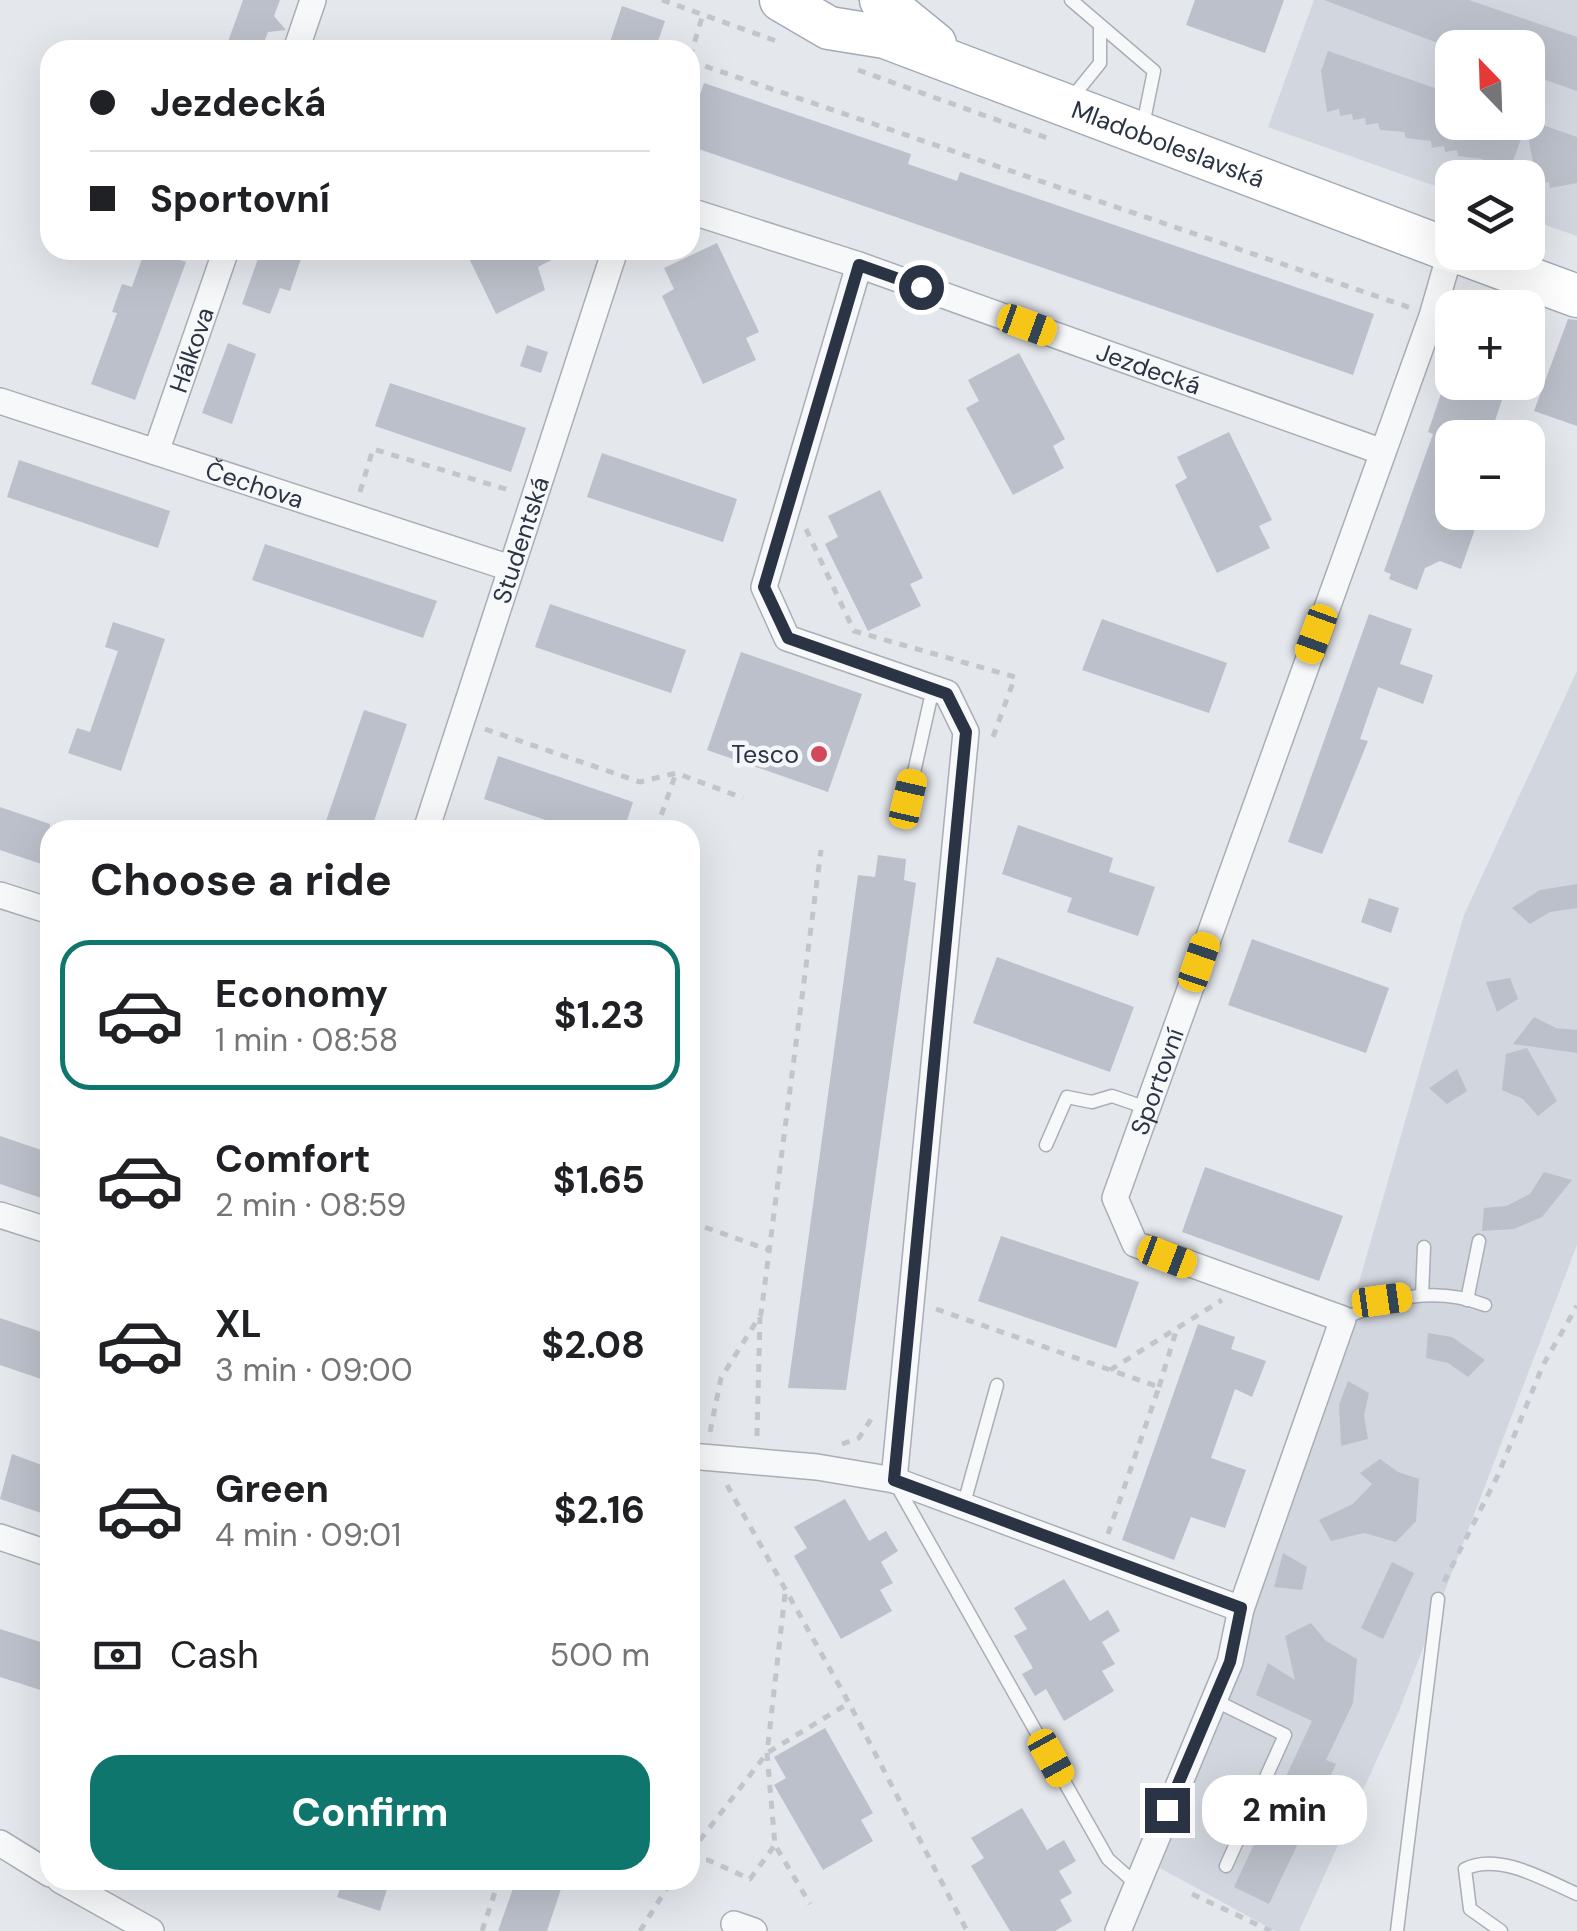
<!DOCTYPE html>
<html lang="en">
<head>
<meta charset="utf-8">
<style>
	:root { --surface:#fff; --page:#f6f6f6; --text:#202124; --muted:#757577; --line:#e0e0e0; --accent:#0f766e }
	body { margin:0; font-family:"DM Sans",sans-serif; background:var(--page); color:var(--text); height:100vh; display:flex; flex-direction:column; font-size:38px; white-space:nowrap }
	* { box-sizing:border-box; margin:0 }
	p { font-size:32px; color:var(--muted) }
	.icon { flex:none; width:55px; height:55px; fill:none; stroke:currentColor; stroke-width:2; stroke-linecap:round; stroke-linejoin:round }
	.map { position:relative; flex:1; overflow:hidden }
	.side { position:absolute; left:40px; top:820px; width:660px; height:1070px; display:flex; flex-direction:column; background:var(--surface); border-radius:30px; box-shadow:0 10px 40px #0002 }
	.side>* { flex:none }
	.banner { position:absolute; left:40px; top:40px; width:660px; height:220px; border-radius:30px; box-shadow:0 10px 40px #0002; display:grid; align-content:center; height:220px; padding:0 50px; background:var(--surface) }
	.needle { width:65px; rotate:337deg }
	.tools { position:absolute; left:1435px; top:30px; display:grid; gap:20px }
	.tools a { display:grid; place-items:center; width:110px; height:110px; border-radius:20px; background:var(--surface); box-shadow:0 10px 40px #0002; font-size:50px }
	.end { position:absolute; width:45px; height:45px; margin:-22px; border:12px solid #2b3445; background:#fff; box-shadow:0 0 0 5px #fff }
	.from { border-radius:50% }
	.bubble { position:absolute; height:70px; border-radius:30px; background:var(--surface); box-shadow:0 10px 40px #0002; font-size:32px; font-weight:700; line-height:70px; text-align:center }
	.car { position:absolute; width:30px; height:60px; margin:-30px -15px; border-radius:12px; box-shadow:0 0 8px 2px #0007; background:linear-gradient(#f5c518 24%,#345 0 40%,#f5c518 0 76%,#345 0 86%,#f5c518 0) }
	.banner b { display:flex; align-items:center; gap:35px; height:95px; font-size:38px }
	.banner b+b { border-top:2px solid var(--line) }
	.banner i { width:25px; height:25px; background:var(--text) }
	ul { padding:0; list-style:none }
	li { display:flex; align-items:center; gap:30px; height:150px; margin:0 20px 15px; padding:0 30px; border:5px solid transparent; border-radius:30px }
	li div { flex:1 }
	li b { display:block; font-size:38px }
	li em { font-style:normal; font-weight:700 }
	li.selected { border-color:var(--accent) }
	li>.icon { width:90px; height:90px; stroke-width:1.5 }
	h2 { padding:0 50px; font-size:45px; line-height:120px }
	.pay { display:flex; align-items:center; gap:25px; height:110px; padding:0 50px; font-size:38px }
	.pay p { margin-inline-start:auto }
	.primary-button { display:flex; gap:20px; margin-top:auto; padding:20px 50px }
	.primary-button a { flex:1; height:115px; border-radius:30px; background:var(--accent); color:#fff; font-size:40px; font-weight:700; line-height:115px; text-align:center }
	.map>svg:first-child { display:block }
	.built { fill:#d2d6de; fill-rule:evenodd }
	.building { fill:#bbc0ca }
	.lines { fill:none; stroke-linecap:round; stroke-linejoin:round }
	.service-casing { stroke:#a9aeb7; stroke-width:15 }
	.minor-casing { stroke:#a9aeb7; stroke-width:28 }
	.primary-casing { stroke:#a3abb8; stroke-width:45 }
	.path { stroke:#c2c5cb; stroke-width:5; stroke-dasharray:8 8; stroke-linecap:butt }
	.service { stroke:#f7f8fa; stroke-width:12 }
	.minor { stroke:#f7f8fa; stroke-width:25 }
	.primary { stroke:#fff; stroke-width:42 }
	.route { stroke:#2b3445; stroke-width:12 }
	.poi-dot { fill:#d1495b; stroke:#f4f6f9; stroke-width:4 }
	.labels { text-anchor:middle; stroke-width:9; stroke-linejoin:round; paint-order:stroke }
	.street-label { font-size:25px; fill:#2b3445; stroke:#f4f6f9 }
	.poi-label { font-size:25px; fill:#2b3445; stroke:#f4f6f9; text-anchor:end }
</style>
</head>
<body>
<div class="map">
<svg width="1577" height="1931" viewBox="0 0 1577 1931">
	<rect width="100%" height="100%" fill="#e4e7ec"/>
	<g class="built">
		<path d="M1314,0H1577V236L1528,219V178H1452V192L1268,127ZM1452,48H1528V122H1452Z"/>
		<path d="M1577,671V1245L1399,1711L1299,1931H1275L1160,1868L1346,1328L1464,915Z"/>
	</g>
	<g class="building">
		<path d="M243,0H280L274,16L286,30L268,32L261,50H225Z"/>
		<path d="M1195,0H1284L1265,53L1186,25Z"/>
		<path d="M1324,0H1469L1577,37V91L1528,74V48H1451Z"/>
		<path d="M622,6L665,21L655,50H623L609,45Z"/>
		<path d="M1328,51L1452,94V122L1528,120L1577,137V183L1550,188L1549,182L1537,184L1526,125L1507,178H1499L1497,164L1485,166L1483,159L1458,156L1457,150L1445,152L1444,146L1432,148L1431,141L1406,138L1404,132L1380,130L1378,123L1366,125L1365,118L1353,120L1352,114L1340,116L1339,109L1327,112L1321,71Z"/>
		<path d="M704,83L911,154L908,164L957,181L960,172L1374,314L1353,375L690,146V124Z"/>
		<path d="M717,243L759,332L746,338L756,360L703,384L662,296L674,289L664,268Z"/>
		<path d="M145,250H184L180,260L186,262L135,400L91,384L117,313L112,312L122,284L132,287Z"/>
		<path d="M261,250H304L290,291L280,288L270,314L242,304Z"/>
		<path d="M465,250H571L538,267L545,290L496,314Z"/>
		<path d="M1568,319L1577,320V426L1534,411Z"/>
		<path d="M228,343L256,354L232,424L202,413Z"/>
		<path d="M527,345L548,352L541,373L520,366Z"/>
		<path d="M1019,353L1065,439L1053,446L1064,468L1013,495L966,408L979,401L968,380Z"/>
		<path d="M1445,382H1472L1469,390L1502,400L1489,438H1452V512H1481L1461,569L1440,561L1425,568L1417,590L1389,579L1391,574L1384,571L1433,434L1428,432Z"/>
		<path d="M390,383L526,428L511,472L375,426Z"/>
		<path d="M1229,432L1272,520L1259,526L1270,548L1217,573L1175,485L1187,478L1177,457Z"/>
		<path d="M602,453L737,499L723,542L587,497Z"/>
		<path d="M19,460L170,511L158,548L7,497Z"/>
		<path d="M880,490L923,578L910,584L921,606L868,631L825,544L838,537L828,516Z"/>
		<path d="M265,544L437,601L423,638L252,580Z"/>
		<path d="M550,604L686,650L671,693L535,647Z"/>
		<path d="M1369,614L1412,629L1400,664L1433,675L1423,704L1378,687L1360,739L1368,741L1322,854L1288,842Z"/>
		<path d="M1102,619L1227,663L1209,713L1082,670Z"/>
		<path d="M113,622L165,639L121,771L68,753L77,728L90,732L118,651L105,647Z"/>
		<path d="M741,652L862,694L828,792L707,750Z"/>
		<path d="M364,710L407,724L371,830H323Z"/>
		<path d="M498,756L633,802L624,830H575L484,799Z"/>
		<path d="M0,807L50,824V867L0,850Z"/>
		<path d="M1018,825L1113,858L1109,872L1155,887L1138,936L1067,912L1072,898L1002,874Z"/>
		<path d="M878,855L906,859L904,880L916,883L846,1390L788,1388L858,875L875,877Z"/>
		<path d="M1577,884V908L1550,912L1530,924L1512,908L1540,890Z"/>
		<path d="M1369,898L1399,908L1391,933L1361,922Z"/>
		<path d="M1252,939L1389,988L1366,1053L1228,1005Z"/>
		<path d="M997,957L1134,1007L1110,1072L973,1023Z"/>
		<path d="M1510,978L1518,999L1497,1012L1486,982Z"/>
		<path d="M1534,1017L1556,1028L1577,1030V1053L1513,1044Z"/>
		<path d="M1527,1048L1557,1101L1538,1116L1523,1099L1502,1090L1506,1054Z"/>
		<path d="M1457,1069L1467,1091L1447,1104L1429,1088Z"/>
		<path d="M0,1136L50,1153V1201L0,1184Z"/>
		<path d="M1205,1167L1343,1216L1319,1281L1182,1232Z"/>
		<path d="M1544,1172L1572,1180L1542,1217L1514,1229L1482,1231L1484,1208L1506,1206L1530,1194Z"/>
		<path d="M1001,1236L1139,1282L1116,1348L978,1301Z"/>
		<path d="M0,1318L50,1335V1382L0,1365Z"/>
		<path d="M1198,1324L1235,1337L1231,1349L1266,1361L1252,1397L1235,1389L1211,1458L1246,1470L1225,1528L1191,1517L1174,1560L1122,1540Z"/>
		<path d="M1428,1333L1452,1337L1485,1360L1468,1377L1448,1363L1426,1358Z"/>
		<path d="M1348,1381L1369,1393L1364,1415L1368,1439L1341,1446L1339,1405Z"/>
		<path d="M12,1454L50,1468V1516L0,1499Z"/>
		<path d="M1380,1459L1398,1472L1419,1479L1416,1521L1396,1542L1364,1533L1331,1541L1319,1520L1353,1504L1372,1484L1360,1473Z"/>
		<path d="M845,1499L869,1541L886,1531L898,1551L881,1562L893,1583L880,1590L892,1611L841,1639L794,1556L807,1548L794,1527Z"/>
		<path d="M1283,1553L1307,1567L1302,1590L1274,1587Z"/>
		<path d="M1392,1562L1414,1573L1383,1639L1361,1628Z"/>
		<path d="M1064,1579L1090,1621L1108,1610L1120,1631L1102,1642L1115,1664L1102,1671L1114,1691L1064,1721L1046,1689L1035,1696L1022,1674L1033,1668L1014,1636L1027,1629L1014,1608Z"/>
		<path d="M1311,1623L1326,1641L1357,1659L1353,1703L1326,1760L1336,1764L1269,1904L1234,1887L1312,1721L1256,1695L1268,1663L1295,1680L1285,1636Z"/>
		<path d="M0,1629L50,1645V1693L0,1677Z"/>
		<path d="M825,1728L873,1813L861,1820L873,1841L823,1870L774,1785L786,1778L774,1757Z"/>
		<path d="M1022,1808L1047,1850L1064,1840L1076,1861L1059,1871L1072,1893L1060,1900L1072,1921L1055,1931H1010L971,1866L984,1858L971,1838Z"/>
		<path d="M343,1880H390L380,1911L337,1897Z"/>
		<path d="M516,1880H564L547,1931H498Z"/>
	</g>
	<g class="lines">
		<g class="service-casing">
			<g id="service">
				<path d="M1071,0L1154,71L1142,130"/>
				<path d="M1070,100L1100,63V29"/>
				<path d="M908,799L933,688"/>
				<path d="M1046,1145L1067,1097L1092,1102L1112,1096L1147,1108"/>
				<path d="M1422,1295L1424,1247"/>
				<path d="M1467,1300L1479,1241"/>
				<path d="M1343,1319C1389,1297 1435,1286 1485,1305"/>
				<path d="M896,1484L1108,1859L1135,1883"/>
				<path d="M963,1507L997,1385"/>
				<path d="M1214,1700L1285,1735L1226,1866"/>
				<path d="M1397,1931L1438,1599"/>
				<path d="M1501,1931L1470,1909L1465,1869C1499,1852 1545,1880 1577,1894"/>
			</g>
		</g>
		<g class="minor-casing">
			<g id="minor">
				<path d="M296,50L313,0"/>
				<path id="s1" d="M690,211L859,265L1380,451"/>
				<path d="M859,265L764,587L787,638L947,693L966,732L894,1480"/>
				<path id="s2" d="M0,401L510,568"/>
				<path id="s3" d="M156,452L226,250"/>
				<path id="s4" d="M426,830L615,250"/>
				<path d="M0,895L50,911"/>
				<path d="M0,1215L50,1231"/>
				<path d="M690,1456L817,1467L894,1480L1241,1609"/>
				<path d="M0,1537L50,1554"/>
				<path d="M0,1843L50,1874"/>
				<path d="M60,1880L151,1931"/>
				<path d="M734,1924L754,1931"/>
				<path id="s5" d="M1118,1931L1230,1662L1241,1609L1343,1319L1135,1244L1115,1198L1432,316L1451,250"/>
			</g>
		</g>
		<g class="primary-casing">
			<g id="primary">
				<path id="s6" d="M781,0L829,28L885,37L1452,251"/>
				<path d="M881,0L935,44"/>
				<path d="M1458,252L1577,296"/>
			</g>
		</g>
		<g class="path">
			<path d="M662,0L782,43"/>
			<path d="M690,57L703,14"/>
			<path d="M690,61L1411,308"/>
			<path d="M858,70L1050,139"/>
			<path d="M360,492L373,449L512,491"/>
			<path d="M806,529L854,631L1015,677L993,737"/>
			<path d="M485,729L640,782L676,773L743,798"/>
			<path d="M656,830L676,773"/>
			<path d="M690,1222L769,1250"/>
			<path d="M936,1309L1159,1387L1108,1534"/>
			<path d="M1110,1370L1222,1300"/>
			<path d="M1159,1387L1177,1328"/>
			<path d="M710,1432L721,1378L761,1314L821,850"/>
			<path d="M757,1436L760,1317"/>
			<path d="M842,1444L859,1438L873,1416"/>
			<path d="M727,1485L849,1703L967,1931"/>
			<path d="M1444,1582L1498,1475L1543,1365L1577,1306"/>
			<path d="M785,1594L767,1753L775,1845L810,1904"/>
			<path d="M690,1853L767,1753L849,1703"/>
			<path d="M690,1860H708L750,1879L775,1845"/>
			<path d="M1192,1894L1271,1931"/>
			<path d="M482,1931L499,1880"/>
			<path d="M640,1931L672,1880"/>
		</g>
		<use href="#service" class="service"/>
		<use href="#minor" class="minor"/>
		<use href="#primary" class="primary"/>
	</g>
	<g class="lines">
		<path class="route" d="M921,287L859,265L764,587L788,638L947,694L966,732L894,1480L1241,1608L1230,1662L1167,1810"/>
	</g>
	<circle class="poi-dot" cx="819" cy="754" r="10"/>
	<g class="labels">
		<g class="street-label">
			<text dy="9" stroke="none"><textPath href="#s6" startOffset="415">Mladoboleslavská</textPath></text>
			<text dy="9" stroke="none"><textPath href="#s3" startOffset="108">Hálkova</textPath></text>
			<text dy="9" stroke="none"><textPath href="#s1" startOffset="485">Jezdecká</textPath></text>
			<text dy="9" stroke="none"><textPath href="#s2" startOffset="268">Čechova</textPath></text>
			<text dy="9" stroke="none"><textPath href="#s4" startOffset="305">Studentská</textPath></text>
			<text dy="9" stroke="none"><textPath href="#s5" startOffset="1048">Sportovní</textPath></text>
		</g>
		<g class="poi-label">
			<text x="799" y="763">Tesco</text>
		</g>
	</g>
</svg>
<div class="tools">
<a><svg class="needle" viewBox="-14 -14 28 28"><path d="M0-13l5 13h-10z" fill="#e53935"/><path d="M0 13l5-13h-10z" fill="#757577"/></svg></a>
<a><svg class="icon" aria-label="layers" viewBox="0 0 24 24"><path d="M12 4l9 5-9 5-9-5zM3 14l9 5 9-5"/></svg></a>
<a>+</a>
<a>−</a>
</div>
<i class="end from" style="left:921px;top:287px"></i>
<i class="end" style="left:1167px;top:1810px"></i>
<div class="bubble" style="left:1202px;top:1775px;width:165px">2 min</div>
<i class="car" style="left:1027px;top:325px;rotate:110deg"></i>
<i class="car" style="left:1316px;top:634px;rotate:200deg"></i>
<i class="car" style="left:908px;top:799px;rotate:13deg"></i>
<i class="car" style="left:1199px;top:962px;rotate:19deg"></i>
<i class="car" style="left:1167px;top:1257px;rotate:111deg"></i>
<i class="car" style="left:1382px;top:1300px;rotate:82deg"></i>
<i class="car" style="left:1051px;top:1758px;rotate:151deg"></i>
<div class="banner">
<b><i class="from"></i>Jezdecká</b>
<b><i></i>Sportovní</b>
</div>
<section class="side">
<h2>Choose a ride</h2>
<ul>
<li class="selected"><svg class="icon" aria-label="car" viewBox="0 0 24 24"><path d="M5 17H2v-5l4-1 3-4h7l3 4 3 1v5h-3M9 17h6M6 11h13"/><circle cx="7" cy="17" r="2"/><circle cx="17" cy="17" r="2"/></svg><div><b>Economy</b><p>1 min · 08:58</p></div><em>$1.23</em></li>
<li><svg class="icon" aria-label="car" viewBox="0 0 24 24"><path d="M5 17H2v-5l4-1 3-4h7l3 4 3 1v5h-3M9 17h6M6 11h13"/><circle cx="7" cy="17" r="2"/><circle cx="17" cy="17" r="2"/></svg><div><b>Comfort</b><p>2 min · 08:59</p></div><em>$1.65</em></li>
<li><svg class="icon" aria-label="car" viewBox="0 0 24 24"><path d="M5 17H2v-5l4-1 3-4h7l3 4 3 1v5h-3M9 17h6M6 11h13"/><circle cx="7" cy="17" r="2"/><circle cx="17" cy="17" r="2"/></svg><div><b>XL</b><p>3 min · 09:00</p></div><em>$2.08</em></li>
<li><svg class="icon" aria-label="car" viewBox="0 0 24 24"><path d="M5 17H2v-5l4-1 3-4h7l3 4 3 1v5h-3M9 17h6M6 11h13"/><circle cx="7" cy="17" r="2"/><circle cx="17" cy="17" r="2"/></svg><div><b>Green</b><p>4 min · 09:01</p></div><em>$2.16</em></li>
</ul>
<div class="pay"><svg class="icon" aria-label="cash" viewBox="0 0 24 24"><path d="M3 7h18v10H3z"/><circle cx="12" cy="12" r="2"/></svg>Cash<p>500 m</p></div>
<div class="primary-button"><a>Confirm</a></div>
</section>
</div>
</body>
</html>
